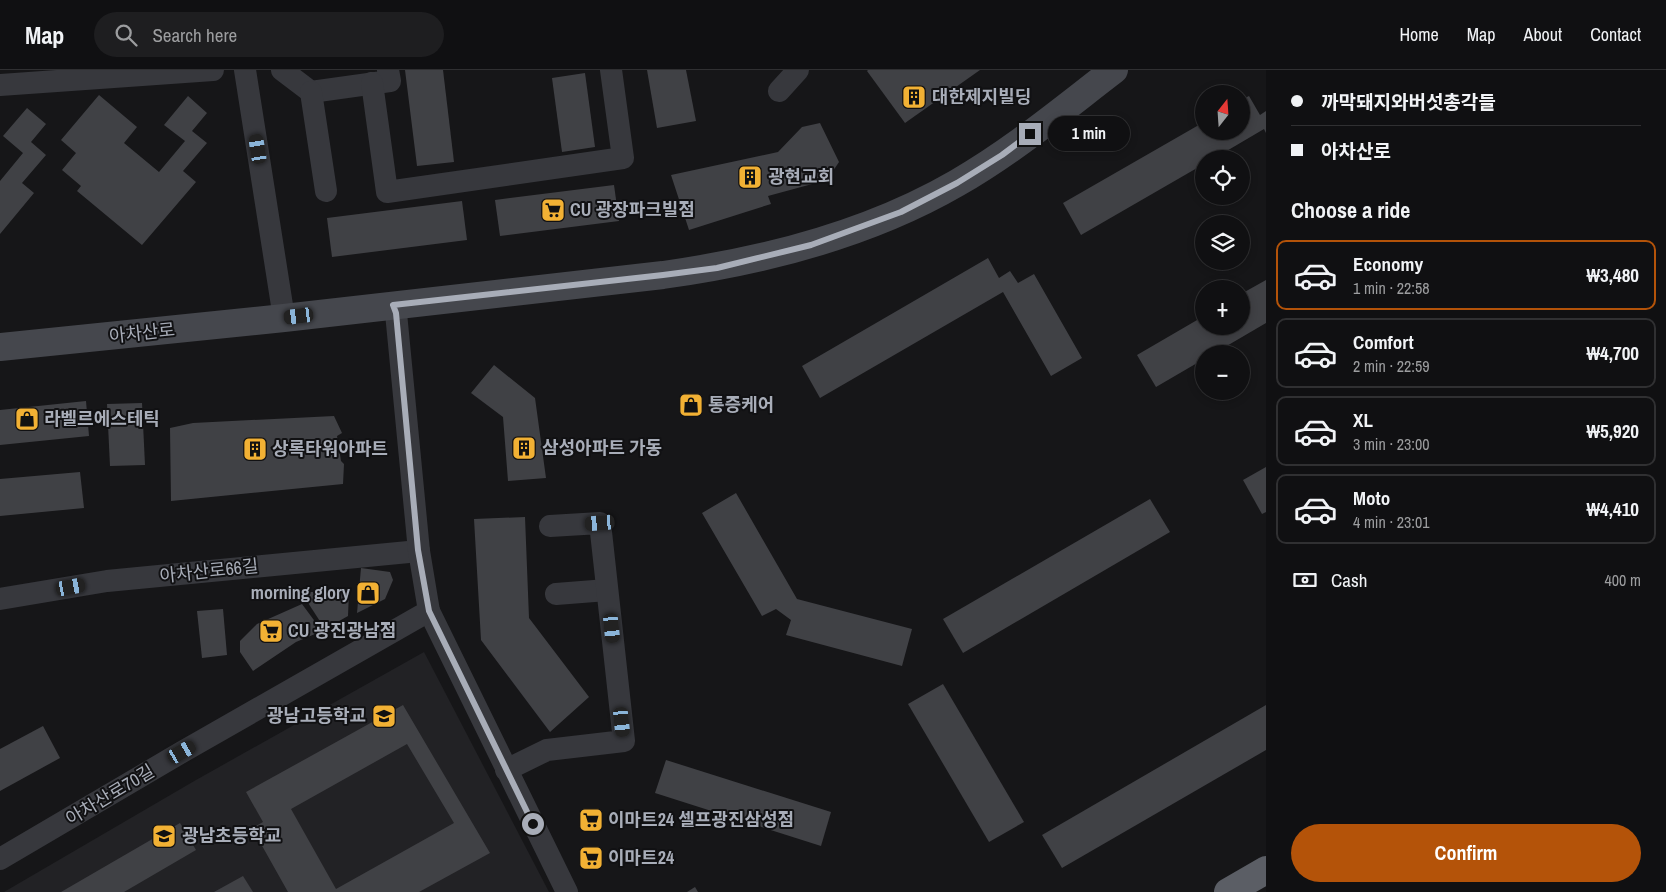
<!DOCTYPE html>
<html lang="en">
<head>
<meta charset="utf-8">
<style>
	:root { --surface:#101012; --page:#1e1e20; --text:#f1f3f6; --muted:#9c9d9f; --line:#303032; --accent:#b45309 }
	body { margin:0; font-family:"Archivo Narrow","Noto Sans KR",sans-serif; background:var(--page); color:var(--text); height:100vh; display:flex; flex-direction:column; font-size:19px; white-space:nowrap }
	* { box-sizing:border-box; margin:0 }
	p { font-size:16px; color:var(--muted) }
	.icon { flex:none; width:28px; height:28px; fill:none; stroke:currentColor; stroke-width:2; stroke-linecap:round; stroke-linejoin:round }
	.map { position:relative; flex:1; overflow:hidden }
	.drawer { display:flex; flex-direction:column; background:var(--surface); width:400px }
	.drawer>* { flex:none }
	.banner { display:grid; align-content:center; height:110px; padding:0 25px; background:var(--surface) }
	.needle { width:32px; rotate:17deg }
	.tools { position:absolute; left:1195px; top:15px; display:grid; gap:10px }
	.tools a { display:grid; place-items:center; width:55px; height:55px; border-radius:50%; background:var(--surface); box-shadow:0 2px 8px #0003,0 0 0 1px var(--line); font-size:25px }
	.end { position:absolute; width:22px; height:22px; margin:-11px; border:6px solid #a8adb8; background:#111; box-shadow:0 0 0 2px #111 }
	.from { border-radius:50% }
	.bubble { position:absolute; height:35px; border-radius:18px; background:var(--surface); box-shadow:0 2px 8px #0003,0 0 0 1px var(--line); font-size:16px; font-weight:700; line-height:35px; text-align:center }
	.car { position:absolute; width:15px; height:30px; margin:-15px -8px; border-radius:6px; box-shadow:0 0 4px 1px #0007; background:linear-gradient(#222 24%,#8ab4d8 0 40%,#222 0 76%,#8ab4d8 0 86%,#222 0) }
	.banner b { display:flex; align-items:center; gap:18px; height:48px; font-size:19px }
	.banner b+b { border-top:1px solid var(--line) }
	.banner i { width:12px; height:12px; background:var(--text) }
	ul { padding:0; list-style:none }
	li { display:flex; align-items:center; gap:15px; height:70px; margin:0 10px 8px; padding:0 15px; border:2px solid var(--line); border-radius:10px }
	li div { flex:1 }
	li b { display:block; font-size:19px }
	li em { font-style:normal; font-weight:700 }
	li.selected { border-color:var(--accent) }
	li>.icon { width:45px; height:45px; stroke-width:1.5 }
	h2 { padding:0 25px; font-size:22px; line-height:60px }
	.pay { display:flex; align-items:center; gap:12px; height:55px; padding:0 25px; font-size:19px }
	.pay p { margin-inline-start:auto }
	.button { display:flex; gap:10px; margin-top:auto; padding:10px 25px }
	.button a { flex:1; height:58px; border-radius:30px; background:var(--accent); color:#fff; font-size:20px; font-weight:700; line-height:58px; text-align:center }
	header { display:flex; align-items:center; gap:30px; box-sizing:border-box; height:70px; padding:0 25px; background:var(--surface); border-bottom:1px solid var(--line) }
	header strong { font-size:24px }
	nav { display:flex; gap:28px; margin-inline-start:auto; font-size:18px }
	.search { width:350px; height:45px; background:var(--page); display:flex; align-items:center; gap:12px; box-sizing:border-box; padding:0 18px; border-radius:28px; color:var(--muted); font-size:19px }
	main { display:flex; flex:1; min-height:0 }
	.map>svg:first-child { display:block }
	.built { fill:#222225 }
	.building { fill:#404145; fill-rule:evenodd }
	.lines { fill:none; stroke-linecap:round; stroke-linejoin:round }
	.minor { stroke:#37383d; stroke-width:22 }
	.secondary { stroke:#45474d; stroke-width:28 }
	.trunk { stroke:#5b5e65; stroke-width:28 }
	.route { stroke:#a8adb8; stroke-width:6 }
	.labels { text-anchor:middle; stroke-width:4; stroke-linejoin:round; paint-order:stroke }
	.poi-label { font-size:18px; font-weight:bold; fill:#a8adb8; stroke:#111113; text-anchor:start }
	.street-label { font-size:18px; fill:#a8adb8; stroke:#111113 }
</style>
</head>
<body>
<header>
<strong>Map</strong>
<div class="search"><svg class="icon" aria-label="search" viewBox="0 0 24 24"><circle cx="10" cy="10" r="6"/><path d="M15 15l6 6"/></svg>Search here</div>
<nav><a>Home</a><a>Map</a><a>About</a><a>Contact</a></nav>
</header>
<main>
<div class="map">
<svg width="1266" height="822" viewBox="0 0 1266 822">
	<rect width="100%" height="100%" fill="#161618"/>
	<path class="built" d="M424,582L549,822H4L196,710Z"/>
	<g class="building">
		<path d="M405,0H443L454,92L417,96Z"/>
		<path d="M647,0H686L696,51L657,58Z"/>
		<path d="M868,0H980L905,53L867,1Z"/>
		<path d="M585,3L595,77L562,82L552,8Z"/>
		<path d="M99,25L137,57L124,73L159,102L185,71L164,55L188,26L207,43L192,61L207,73L183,101L196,112L142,175L77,121L81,116L62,100L76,83L61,70Z"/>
		<path d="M1249,26L1260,45L1266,41V63L1264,59L1213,89H1204V94L1081,165L1063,133L1204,52V61H1241V30Z"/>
		<path d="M27,38L46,54L31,72L46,85L22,113L34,123L0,164V111L23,83L3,66Z"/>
		<path d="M820,53L839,92L827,110L768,126L771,134L689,160L671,105L778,82L802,57Z"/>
		<path d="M614,115L619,151L500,166L495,130Z"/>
		<path d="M462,131L467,170L332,187L327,148Z"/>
		<path d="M988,188L999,208L1010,201L1018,213L1034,204L1082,288L1051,306L1003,222L820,328L802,296Z"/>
		<path d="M1266,210V253L1213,284H1204V289L1156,317L1137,285L1204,246V256H1241V224Z"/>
		<path d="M494,295L535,328L546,408L508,411L503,347L471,323Z"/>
		<path d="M86,331L89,366L0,375V340Z"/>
		<path d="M142,333L145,395L110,396L107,334Z"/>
		<path d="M334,346L342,363L337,366L341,391L344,394L343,414L171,431L170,358L193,353Z"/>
		<path d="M1266,397V442L1262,444L1243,410Z"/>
		<path d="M80,402L84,438L0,446V409Z"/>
		<path d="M736,423L797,529L912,559L902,596L786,565L791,550L776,539L762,546L702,443Z"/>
		<path d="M1150,429L1170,462L963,583L943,549Z"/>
		<path d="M525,447L529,548L589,627L550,662L481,570L474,449Z"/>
		<path d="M361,498L390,502L393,510L385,529L357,543Z"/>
		<path d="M301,522H349L348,546L325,559Z"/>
		<path d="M302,534L322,561L296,572L253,601L240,582V571L257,554Z"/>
		<path d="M223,539L227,585L202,588L197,541Z"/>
		<path d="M943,614L1024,752L989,772L908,634Z"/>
		<path d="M403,635L490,783L419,822H288L252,758L263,752L246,722ZM407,674L454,753L336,819L291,739Z"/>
		<path d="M1266,635V680L1062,798L1042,765Z"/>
		<path d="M43,656L60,688L0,721V679Z"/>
		<path d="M666,690L831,742L821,776L655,723Z"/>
		<path d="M180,753L196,780L124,822H61Z"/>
		<path d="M243,806L253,822H214Z"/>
		<path d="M695,817L698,822H687Z"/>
	</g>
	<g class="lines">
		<g class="minor">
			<path d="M245,0L284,248"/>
			<path d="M282,0L311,22L390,11L388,0"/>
			<path d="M372,13L387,122L623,88L611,0"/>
			<path d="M0,15L213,0"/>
			<path d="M779,21L798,0"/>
			<path d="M311,22L326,121"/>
			<path d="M556,524L607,520"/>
			<path d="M0,529L107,511L419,481"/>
			<path d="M429,541L567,822"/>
			<path d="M506,700L547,680L624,671L600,453L550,456"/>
			<path d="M0,789L182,682L429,541L419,481L396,243L393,235"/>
		</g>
		<path class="secondary" d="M0,277L284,248L663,205C764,191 869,164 957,113C1013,81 1063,39 1114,0"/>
		<path class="trunk" d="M1228,822L1266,800"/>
	</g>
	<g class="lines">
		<path class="route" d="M533,754L429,541L418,480L396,243L393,235L663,205L717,198L811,175L901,142L957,113L1002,85L1030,64"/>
	</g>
	<defs>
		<g id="building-square" transform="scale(1.25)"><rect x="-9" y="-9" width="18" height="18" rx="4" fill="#f2b134" stroke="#111113"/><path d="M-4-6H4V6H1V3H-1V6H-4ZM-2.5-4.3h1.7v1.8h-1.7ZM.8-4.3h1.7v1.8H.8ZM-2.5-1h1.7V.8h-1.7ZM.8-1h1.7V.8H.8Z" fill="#111"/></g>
		<g id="supermarket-square" transform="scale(1.25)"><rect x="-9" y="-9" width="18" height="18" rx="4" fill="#f2b134" stroke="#111113"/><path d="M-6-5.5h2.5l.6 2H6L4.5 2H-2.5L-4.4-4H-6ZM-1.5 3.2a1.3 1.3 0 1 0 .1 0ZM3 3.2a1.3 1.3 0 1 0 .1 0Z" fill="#111"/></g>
		<g id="shop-square" transform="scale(1.25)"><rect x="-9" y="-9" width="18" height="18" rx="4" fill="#f2b134" stroke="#111113"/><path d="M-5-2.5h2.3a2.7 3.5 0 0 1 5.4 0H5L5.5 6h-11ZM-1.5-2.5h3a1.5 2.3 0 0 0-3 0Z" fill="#111"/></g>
		<g id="school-square" transform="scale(1.25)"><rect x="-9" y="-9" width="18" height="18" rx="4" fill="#f2b134" stroke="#111113"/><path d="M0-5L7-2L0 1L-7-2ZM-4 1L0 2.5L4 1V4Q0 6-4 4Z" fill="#111"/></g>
	</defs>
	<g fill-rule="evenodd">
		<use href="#building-square" x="914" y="27"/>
		<use href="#building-square" x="750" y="107"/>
		<use href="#supermarket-square" x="553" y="140"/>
		<use href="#shop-square" x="691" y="335"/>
		<use href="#shop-square" x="27" y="349"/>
		<use href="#building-square" x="524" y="378"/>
		<use href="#building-square" x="255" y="379"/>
		<use href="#shop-square" x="368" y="523"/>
		<use href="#supermarket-square" x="271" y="561"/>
		<use href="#school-square" x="384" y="646"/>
		<use href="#supermarket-square" x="591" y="750"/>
		<use href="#school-square" x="164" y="766"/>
		<use href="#supermarket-square" x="591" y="788"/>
	</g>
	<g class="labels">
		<g class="poi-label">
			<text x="932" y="33">대한제지빌딩</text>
			<text x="768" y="113">광현교회</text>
			<text x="570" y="146">CU 광장파크빌점</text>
			<text x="708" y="341">통증케어</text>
			<text x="44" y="355">라벨르에스테틱</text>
			<text x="542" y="384">삼성아파트 가동</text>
			<text x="272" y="385">상록타워아파트</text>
			<text x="350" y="529" text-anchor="end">morning glory</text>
			<text x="288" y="567">CU 광진광남점</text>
			<text x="366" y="652" text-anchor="end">광남고등학교</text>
			<text x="608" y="756">이마트24 셀프광진삼성점</text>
			<text x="182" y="772">광남초등학교</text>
			<text x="608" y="794">이마트24</text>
		</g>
		<g class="street-label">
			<text transform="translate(142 263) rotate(-6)" y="6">아차산로</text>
			<text transform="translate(209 501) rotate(-6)" y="6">아차산로66길</text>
			<text transform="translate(110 725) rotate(-31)" y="6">아차산로70길</text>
		</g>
	</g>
</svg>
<div class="tools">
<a><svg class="needle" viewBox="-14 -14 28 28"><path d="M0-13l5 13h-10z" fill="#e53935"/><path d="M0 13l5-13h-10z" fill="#9c9d9f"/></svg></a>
<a><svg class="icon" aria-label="locate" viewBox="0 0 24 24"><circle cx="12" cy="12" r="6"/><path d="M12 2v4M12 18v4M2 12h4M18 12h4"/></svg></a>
<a><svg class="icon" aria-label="layers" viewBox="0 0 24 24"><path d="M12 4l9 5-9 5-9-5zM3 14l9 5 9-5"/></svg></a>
<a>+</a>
<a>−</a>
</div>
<i class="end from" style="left:533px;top:754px"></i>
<i class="end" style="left:1030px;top:64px"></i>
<div class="bubble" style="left:1048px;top:46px;width:82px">1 min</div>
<i class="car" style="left:258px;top:79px;rotate:351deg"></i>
<i class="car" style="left:299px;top:246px;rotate:263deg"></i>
<i class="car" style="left:600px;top:453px;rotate:266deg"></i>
<i class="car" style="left:71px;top:517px;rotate:80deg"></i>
<i class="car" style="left:612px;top:558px;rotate:174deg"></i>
<i class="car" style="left:622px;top:652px;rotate:174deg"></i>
<i class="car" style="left:182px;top:682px;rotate:60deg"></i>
</div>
<section class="drawer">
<div class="banner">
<b><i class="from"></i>까막돼지와버섯총각들</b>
<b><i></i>아차산로</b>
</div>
<h2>Choose a ride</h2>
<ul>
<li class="selected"><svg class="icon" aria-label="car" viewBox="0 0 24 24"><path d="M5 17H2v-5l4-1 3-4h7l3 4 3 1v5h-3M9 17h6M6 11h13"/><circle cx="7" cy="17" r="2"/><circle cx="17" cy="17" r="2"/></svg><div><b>Economy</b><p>1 min · 22:58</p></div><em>₩3,480</em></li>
<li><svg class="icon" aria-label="car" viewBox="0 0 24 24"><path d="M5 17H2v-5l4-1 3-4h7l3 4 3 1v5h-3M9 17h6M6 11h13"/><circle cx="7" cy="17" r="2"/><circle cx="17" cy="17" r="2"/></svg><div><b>Comfort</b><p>2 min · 22:59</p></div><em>₩4,700</em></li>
<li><svg class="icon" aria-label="car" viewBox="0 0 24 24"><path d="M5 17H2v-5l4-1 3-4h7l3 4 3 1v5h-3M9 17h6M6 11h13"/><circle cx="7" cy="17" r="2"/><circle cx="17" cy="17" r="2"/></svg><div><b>XL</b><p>3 min · 23:00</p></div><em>₩5,920</em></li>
<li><svg class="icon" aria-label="car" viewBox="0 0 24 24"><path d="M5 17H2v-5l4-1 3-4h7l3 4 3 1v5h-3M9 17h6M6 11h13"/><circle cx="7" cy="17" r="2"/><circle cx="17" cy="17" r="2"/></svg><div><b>Moto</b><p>4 min · 23:01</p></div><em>₩4,410</em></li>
</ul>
<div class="pay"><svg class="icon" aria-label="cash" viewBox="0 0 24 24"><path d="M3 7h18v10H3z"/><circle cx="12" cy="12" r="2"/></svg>Cash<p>400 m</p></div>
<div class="button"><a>Confirm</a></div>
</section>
</main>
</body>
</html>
